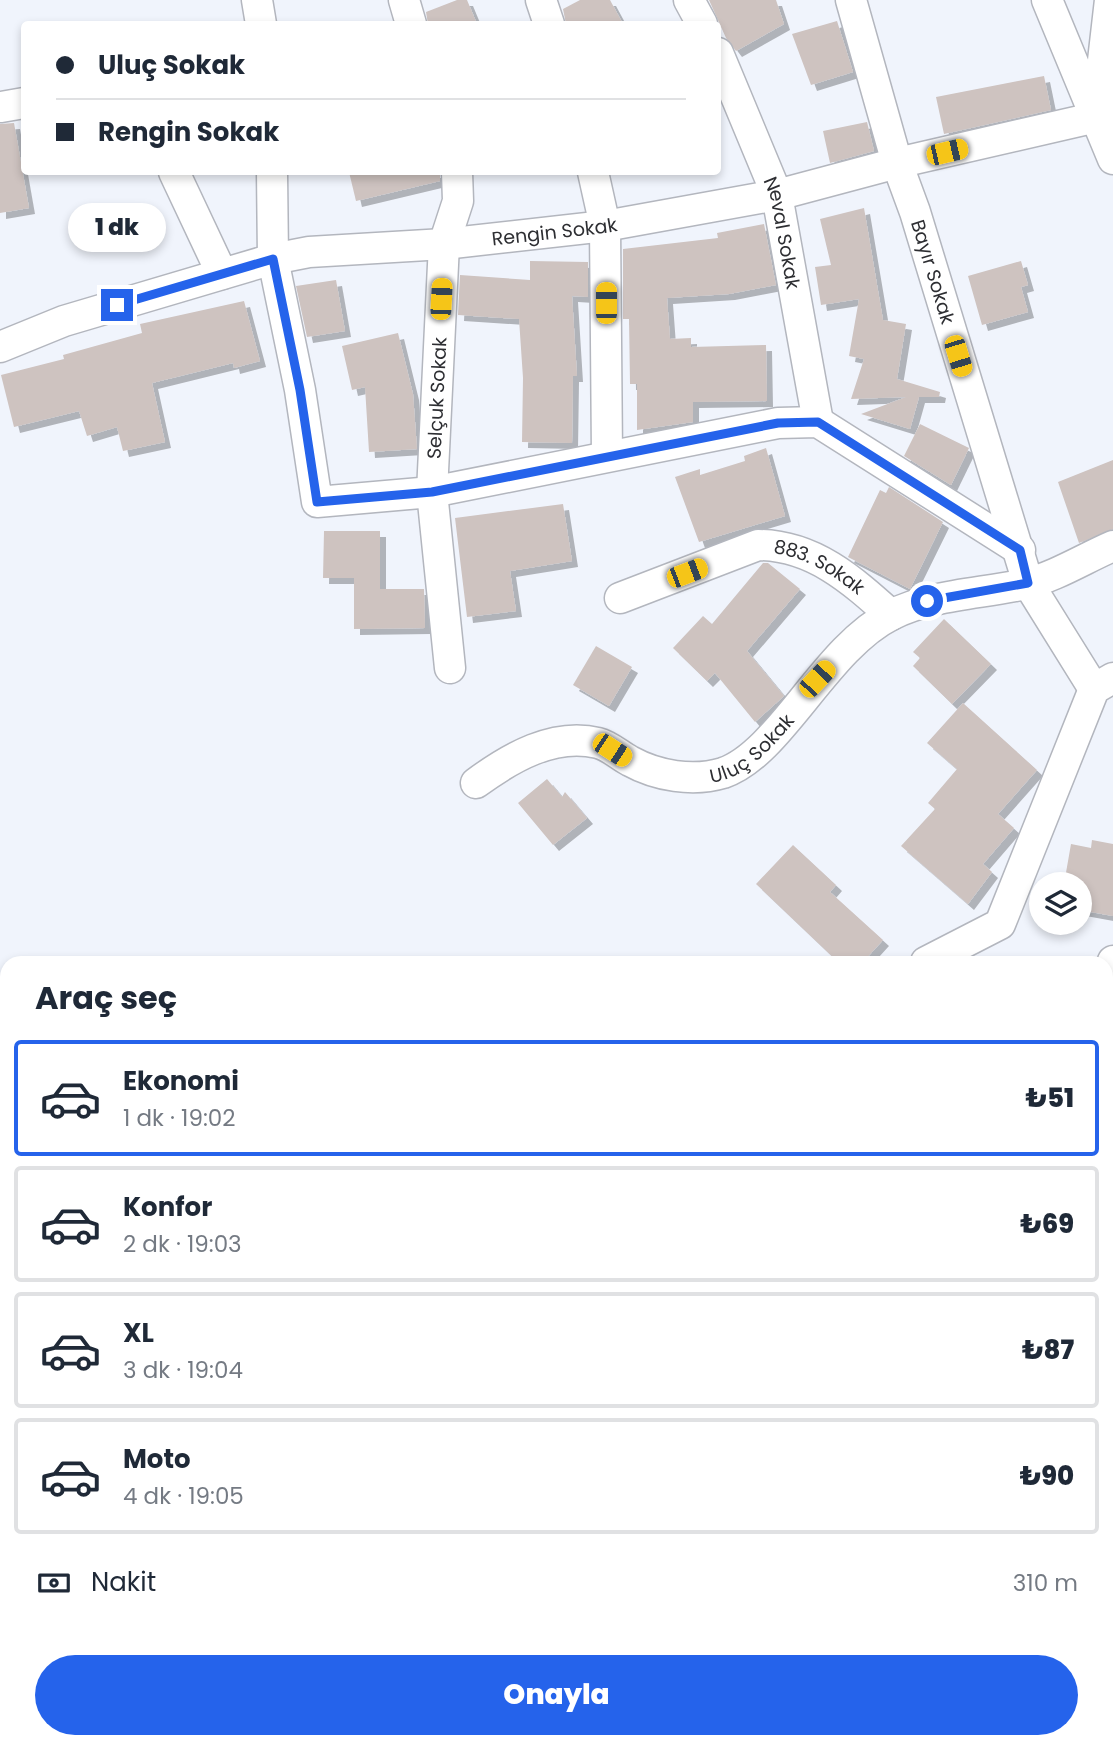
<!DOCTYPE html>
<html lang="tr">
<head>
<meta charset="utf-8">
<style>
	:root { --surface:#fff; --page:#f2f2f3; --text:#1f2937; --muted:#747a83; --line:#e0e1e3; --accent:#2563eb }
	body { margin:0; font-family:Poppins,sans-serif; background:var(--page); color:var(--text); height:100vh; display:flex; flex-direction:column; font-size:26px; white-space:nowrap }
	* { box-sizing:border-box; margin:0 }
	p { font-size:23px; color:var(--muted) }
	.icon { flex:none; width:38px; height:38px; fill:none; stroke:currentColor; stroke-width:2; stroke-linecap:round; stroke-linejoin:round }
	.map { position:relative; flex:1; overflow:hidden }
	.side { position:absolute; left:0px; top:956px; width:1113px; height:793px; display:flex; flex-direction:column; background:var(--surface); border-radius:21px 21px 0 0; box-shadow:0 4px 10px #0003 }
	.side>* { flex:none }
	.hud { position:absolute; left:21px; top:21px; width:700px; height:154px; border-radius:7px; box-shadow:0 4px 10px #0003; display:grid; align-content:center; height:154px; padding:0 35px; background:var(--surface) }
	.tools { position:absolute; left:1029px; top:872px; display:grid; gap:14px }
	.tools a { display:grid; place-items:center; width:63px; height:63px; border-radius:50%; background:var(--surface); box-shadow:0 4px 10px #0003; font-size:35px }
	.end { position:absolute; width:32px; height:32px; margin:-16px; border:9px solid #2563eb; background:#fff; box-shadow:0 0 0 4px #fff }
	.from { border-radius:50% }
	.bubble { position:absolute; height:49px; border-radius:24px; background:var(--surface); box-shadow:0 4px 10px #0003; font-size:23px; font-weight:800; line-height:49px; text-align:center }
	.car { position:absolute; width:21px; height:42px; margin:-21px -10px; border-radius:9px; box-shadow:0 0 5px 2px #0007; background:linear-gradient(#f5c518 24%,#345 0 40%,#f5c518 0 76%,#345 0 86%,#f5c518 0) }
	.hud b { display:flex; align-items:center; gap:24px; height:66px; font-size:26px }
	.hud b+b { border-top:2px solid var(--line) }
	.hud i { width:18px; height:18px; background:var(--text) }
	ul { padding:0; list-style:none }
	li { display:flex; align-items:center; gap:21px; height:116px; margin:0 14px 10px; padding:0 21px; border:4px solid var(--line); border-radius:7px }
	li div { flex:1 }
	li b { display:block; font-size:26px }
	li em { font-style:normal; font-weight:800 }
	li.on { border-color:var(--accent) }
	li>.icon { width:63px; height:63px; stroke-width:1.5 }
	h2 { padding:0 35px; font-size:32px; line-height:84px }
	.pay { display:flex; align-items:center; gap:18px; height:77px; padding:0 35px; font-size:26px }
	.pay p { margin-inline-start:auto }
	.cta { display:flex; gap:14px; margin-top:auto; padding:14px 35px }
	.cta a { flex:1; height:80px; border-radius:42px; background:var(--accent); color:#fff; font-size:28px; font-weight:800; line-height:80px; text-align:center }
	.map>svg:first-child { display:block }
	.building { fill:#cec3c0; filter:url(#shadow) }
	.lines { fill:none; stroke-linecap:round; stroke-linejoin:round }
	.minor-casing { stroke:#b3b6be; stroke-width:33 }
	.minor { stroke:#fff; stroke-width:30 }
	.route { stroke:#2563eb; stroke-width:9 }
	.labels { text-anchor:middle; stroke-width:5; stroke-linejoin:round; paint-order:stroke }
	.street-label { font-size:19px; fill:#2d2e32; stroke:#fff }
</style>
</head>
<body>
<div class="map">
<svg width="1113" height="1748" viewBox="0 0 1113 1748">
	<defs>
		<filter id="shadow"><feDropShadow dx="6" dy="6" stdDeviation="0" flood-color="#0004"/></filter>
	</defs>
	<rect width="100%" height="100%" fill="#f0f4fc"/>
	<g class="building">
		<path d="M457,0H467L477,24H428L426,12Z"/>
		<path d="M580,0H610L623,24H566L563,9Z"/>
		<path d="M709,0H776L784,24L736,51L726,38Z"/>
		<path d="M837,21L853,72L811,85L792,34Z"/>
		<path d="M1044,76L1051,110L944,134L936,97Z"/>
		<path d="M867,122L874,151L830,163L823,131Z"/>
		<path d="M14,123L29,208L0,213V124Z"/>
		<path d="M349,172H440V181L356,201Z"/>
		<path d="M864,208L883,320L906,324L897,379L940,392L939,397H919L910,429L861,414L906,397L851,399L864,359L849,356L859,299L821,305L815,267L831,265L820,219Z"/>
		<path d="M764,224L776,285L729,294L667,298L670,339L691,338V347L766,345L767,401L693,402V422L637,430V384H630L629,319H623V249L718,238L717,233Z"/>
		<path d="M530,261L588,262V297L572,296L577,376H573L572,443L522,442L523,378L519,319L458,315L460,275L530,280Z"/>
		<path d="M1021,261L1028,285L1021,287L1028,312L982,325L968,276Z"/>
		<path d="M336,280L345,331L307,337L296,286Z"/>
		<path d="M244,301L260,361L234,368L233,363L152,383L165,442L123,451L117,427L87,436L79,411L14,427L1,375L64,359L63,355L142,333L140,324Z"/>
		<path d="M398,333L413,394L417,449L369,452L365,387L352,390L342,346Z"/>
		<path d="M920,424L969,448L951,485L904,456Z"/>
		<path d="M766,448L785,516L699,542L675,477L700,469V475L745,461L744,456Z"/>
		<path d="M1113,460V529L1079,543L1058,482Z"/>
		<path d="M889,487L943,522L910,589L848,557L880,490L886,493Z"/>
		<path d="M563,504L572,561L510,571L516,611L467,617L455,518Z"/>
		<path d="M324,531H380V589H424L425,628L354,629V578H323Z"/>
		<path d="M763,563H768L800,589L747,651L784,696L755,722L715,673L707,681L673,648L703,616L712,624Z"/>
		<path d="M944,619L991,664L952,704L913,666L920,658L913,652Z"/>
		<path d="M596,646L632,667L609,706L573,685Z"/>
		<path d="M963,703L1037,770L998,814L1014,828L983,864L992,872L968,904L901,846L935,809L928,803L957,769L927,743Z"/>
		<path d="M547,779L562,797L565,792L587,818L553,845L518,803Z"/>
		<path d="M1092,840L1113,844V916L1080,910V884H1064L1071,844L1091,848Z"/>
		<path d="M793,845L836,885L830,892L883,940L863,962H838L756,884Z"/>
	</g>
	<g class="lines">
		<g class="minor-casing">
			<g id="minor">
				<path d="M257,0L261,24"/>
				<path d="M404,0L411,24"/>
				<path d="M541,0L549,24"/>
				<path d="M689,0L702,24"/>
				<path id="s1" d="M851,0L897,163L915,212L1028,583L1094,689"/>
				<path d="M1047,0L1113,159"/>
				<path id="s2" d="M718,53L777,195L818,422"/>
				<path d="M1,107L24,103"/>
				<path d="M1097,113L1110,0"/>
				<path d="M174,172L222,274"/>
				<path d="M272,172L273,259L300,390L317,502L432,492L778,423L818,422L1020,550"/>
				<path d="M593,172L605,226L607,456"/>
				<path id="s3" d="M0,347L64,321L273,259L309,252L444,244L605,226L777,195L897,163L1097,117L1113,118"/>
				<path id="s4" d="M620,598L758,545C813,545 852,580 891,615"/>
				<path id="s5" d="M450,668L432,492L444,244L458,201L457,172"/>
				<path id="s6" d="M476,783C510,758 554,732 598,743C610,746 620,756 630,761C657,776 693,782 723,773C780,754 825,648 891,615C933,594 981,594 1025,584C1055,577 1085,558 1113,546"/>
				<path d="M926,962L1000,924L1094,689L1113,678"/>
				<path d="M1106,980L1113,961"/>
				<path d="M1106,1281L1113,1282"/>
				<path d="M1106,1726L1113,1727"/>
			</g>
		</g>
		<use href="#minor" class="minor"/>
	</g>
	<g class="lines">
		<path class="route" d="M117,305L273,259L300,390L317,502L432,492L778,423L818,422L1020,550L1028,583L927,601"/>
	</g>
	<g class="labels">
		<g class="street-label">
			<text dy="7" stroke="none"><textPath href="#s3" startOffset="570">Rengin Sokak</textPath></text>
			<text dy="7" stroke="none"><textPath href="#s2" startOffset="192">Neval Sokak</textPath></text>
			<text dy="7" stroke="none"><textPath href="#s1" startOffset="284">Bayır Sokak</textPath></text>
			<text dy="7" stroke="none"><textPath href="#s5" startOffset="271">Selçuk Sokak</textPath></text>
			<text dy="7" stroke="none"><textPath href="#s4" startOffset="214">883. Sokak</textPath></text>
			<text dy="7" stroke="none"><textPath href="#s6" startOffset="303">Uluç Sokak</textPath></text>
		</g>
	</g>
</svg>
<div class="tools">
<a><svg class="icon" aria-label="layers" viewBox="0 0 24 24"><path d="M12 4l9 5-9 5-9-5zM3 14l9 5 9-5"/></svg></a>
</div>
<i class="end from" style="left:927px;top:601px"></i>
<i class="end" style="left:117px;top:305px"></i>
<div class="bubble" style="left:68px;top:203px;width:98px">1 dk</div>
<i class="car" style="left:947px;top:152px;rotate:77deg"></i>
<i class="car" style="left:441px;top:299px;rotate:3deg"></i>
<i class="car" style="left:606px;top:303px;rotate:0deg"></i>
<i class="car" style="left:958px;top:356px;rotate:163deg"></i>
<i class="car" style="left:687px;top:573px;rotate:69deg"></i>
<i class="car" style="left:817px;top:679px;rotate:43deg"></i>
<i class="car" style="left:612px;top:750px;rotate:123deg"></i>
<div class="hud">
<b><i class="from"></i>Uluç Sokak</b>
<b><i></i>Rengin Sokak</b>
</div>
<section class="side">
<h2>Araç seç</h2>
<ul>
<li class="on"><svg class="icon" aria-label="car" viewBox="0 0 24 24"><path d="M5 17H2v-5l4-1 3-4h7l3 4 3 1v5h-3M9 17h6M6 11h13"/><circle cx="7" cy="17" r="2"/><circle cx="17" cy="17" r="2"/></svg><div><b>Ekonomi</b><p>1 dk · 19:02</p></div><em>₺51</em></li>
<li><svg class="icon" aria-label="car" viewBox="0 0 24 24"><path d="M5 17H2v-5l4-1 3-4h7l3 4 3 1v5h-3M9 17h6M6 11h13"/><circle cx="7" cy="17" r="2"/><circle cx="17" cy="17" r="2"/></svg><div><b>Konfor</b><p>2 dk · 19:03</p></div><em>₺69</em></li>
<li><svg class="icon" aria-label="car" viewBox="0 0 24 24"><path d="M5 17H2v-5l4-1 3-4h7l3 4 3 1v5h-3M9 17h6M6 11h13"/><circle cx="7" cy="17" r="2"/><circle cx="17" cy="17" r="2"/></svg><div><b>XL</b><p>3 dk · 19:04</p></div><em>₺87</em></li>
<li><svg class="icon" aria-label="car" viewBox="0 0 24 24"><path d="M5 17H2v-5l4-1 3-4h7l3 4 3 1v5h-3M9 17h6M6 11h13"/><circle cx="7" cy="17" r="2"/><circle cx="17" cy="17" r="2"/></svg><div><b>Moto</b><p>4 dk · 19:05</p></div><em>₺90</em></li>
</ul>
<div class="pay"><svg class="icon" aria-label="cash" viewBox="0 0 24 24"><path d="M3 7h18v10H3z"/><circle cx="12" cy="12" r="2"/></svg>Nakit<p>310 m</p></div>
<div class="cta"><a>Onayla</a></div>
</section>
</div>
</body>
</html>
